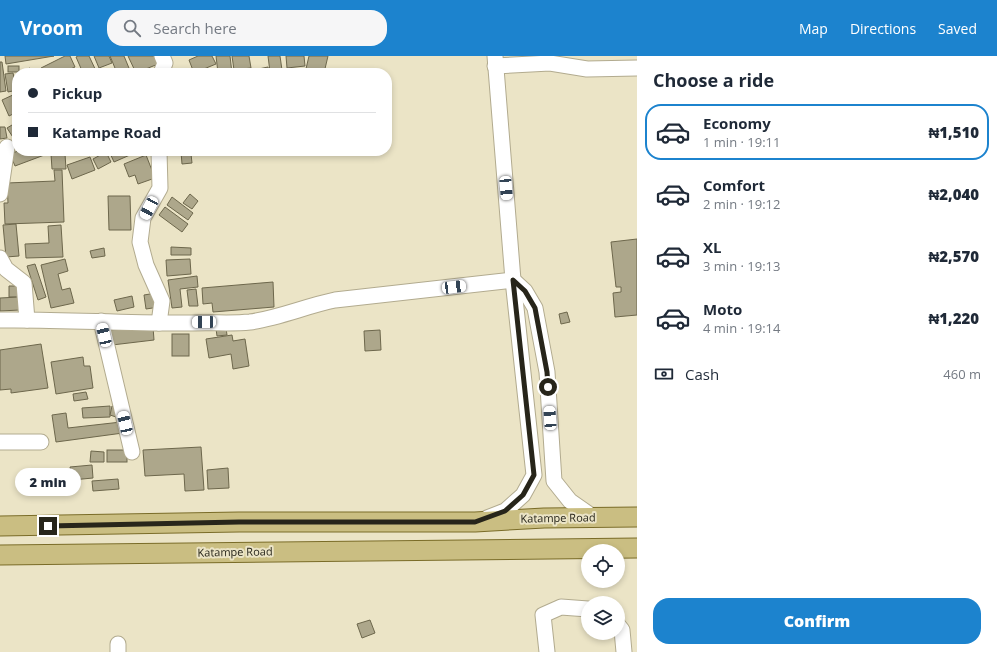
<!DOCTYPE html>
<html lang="en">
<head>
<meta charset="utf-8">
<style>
	:root { --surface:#fff; --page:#f6f6f7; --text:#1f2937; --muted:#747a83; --line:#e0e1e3; --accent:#1c83ce }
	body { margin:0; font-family:"Open Sans",sans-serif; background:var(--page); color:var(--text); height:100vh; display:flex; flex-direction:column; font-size:15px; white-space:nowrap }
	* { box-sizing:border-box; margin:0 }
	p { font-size:13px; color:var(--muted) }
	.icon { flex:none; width:22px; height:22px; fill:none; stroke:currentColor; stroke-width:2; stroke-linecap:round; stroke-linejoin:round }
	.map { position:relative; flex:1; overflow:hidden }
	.sheet { display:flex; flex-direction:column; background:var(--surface); width:360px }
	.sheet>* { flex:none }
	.top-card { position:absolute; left:12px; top:12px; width:380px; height:88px; border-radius:16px; box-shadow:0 2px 6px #0003; display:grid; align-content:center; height:88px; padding:0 16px; background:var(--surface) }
	.fabs { position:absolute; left:581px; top:488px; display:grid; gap:8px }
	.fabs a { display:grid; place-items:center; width:44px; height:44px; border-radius:50%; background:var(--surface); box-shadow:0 2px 6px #0003; font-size:20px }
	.end { position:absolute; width:18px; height:18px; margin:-9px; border:5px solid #27251a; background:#fff; box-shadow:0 0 0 2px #fff }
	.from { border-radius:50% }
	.bubble { position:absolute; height:28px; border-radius:14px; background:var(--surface); box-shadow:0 2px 6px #0003; font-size:13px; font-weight:800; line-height:28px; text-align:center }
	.car { position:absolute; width:12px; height:24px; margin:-12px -6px; border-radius:5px; box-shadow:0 0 3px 1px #0007; background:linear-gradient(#fff 24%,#345 0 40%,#fff 0 76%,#345 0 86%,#fff 0) }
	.top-card b { display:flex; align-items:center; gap:14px; height:38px; font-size:15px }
	.top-card b+b { border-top:1px solid var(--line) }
	.top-card i { width:10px; height:10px; background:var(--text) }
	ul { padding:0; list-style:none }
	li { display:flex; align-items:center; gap:12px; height:56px; margin:0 8px 6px; padding:0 8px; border:2px solid transparent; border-radius:16px }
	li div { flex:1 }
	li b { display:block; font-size:15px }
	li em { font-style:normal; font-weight:800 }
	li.current { border-color:var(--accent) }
	li>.icon { width:36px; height:36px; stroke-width:1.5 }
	h2 { padding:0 16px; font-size:18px; line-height:48px }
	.pay { display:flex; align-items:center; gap:10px; height:44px; padding:0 16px; font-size:15px }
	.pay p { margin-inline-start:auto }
	.button { display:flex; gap:8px; margin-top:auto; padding:8px 16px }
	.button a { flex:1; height:46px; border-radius:16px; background:var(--accent); color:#fff; font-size:16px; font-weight:800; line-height:46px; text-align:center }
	header { display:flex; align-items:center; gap:24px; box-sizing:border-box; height:56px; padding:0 20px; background:var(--accent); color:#fff }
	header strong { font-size:19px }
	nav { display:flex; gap:22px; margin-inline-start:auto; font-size:14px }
	.search { width:280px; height:36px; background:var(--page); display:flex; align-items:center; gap:10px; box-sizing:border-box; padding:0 14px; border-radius:16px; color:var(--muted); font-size:15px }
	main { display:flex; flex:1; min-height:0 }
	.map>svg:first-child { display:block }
	.building { fill:#ada78b; stroke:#6d674c }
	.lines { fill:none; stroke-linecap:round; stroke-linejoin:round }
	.minor-casing { stroke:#b2ab8f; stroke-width:17 }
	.major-casing { stroke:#7a6c28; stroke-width:21 }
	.minor { stroke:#fff; stroke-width:15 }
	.major { stroke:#cabe82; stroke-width:19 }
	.route { stroke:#27251a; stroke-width:5 }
	.labels { text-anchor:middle; stroke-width:4; stroke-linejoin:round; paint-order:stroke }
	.street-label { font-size:11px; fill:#27251a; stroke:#ebe4c6 }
</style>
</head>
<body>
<header>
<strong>Vroom</strong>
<div class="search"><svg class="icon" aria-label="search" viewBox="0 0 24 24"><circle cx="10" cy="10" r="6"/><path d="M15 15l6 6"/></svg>Search here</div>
<nav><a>Map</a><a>Directions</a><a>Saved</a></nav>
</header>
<main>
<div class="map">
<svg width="637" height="596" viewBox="0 0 637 596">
	<rect width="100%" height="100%" fill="#ebe4c6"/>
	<g class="building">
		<path d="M5,0H54L6,8Z"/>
		<path d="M65,0H70L75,11L62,17H44L41,12Z"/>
		<path d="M78,0H89L97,17H83L76,1Z"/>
		<path d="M94,0H109L112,7L99,12Z"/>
		<path d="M110,0H124L131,17H117Z"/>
		<path d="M128,0H160L163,6L136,17Z"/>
		<path d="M198,0H212L216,8L194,17L189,4Z"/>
		<path d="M216,0H230L232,17H218Z"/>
		<path d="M232,0H249L251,12L234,14Z"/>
		<path d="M268,0H280L282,14L270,16Z"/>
		<path d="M286,0H304L305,10L287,12Z"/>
		<path d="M309,0H328L324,17H305Z"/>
		<path d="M0,6H2L6,35L0,36Z"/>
		<rect x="8" y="10" width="11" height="6"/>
		<path d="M268,11L269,17H240Z"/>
		<path d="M30,12L32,17H18Z"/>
		<path d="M13,17L17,34L8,36L5,18Z"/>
		<path d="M15,38L17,42V56L9,60L2,44Z"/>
		<path d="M17,66V85L16,86L7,72Z"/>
		<path d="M0,71H5L7,82L0,83Z"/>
		<path d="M18,95H55L15,110L10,98Z"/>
		<path d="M109,95H139L114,106Z"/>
		<path d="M172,95H183V98H191L192,107L182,108L181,96L172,97Z"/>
		<path d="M106,96L111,106L98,113L93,103Z"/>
		<path d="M51,98H65L66,113H52Z"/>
		<path d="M146,99L155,122L138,128L135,119L129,121L124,108Z"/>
		<path d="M90,101L95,114L72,123L67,109Z"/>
		<path d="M54,114H62L64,166L5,168L4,147H8L7,127L55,125Z"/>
		<path d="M190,138L198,145L192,153L183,147Z"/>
		<path d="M108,140H130L131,174H109Z"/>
		<path d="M172,141L193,157L188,164L167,149Z"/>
		<path d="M165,151L188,168L182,176L159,159Z"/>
		<path d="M16,168L19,200L6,201L3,169Z"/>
		<path d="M61,169L63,201L26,202L25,188L49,187L48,170Z"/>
		<path d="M637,183V259L615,261L613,237L621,236V231H616L611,186Z"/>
		<path d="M171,191L191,192V199H171Z"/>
		<path d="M104,192L105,200L92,202L90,195Z"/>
		<path d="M65,203L68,215L58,218L62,234L70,232L74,247L51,252L41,209Z"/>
		<path d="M190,203L191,218L167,220L166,204Z"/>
		<path d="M35,208L46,241L38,244L27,210Z"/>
		<path d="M197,220L198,231L180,233L182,251L172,252L168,224Z"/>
		<path d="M273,226L274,251L213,256L212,247L203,248L202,232Z"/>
		<path d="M9,230H19L18,241H9Z"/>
		<path d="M196,233L198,250H189L187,234Z"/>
		<path d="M156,237L159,251L146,253L144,239Z"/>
		<path d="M132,240L134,251L117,255L114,244Z"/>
		<path d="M19,241L20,254L0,255V242Z"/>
		<path d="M567,256L570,266L561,268L559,258Z"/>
		<path d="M153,271L154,284L112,289L111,274Z"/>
		<path d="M226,272L227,279L217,280L216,273Z"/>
		<path d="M380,274L381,294L365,295L364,275Z"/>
		<rect x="172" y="278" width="17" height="22"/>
		<path d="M232,279L233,285L245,283L249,310L233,313L231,298L209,302L206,283Z"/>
		<path d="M41,288L48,332L11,337V333L0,334V294Z"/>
		<path d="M83,301L84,310H90L93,332L56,338L51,306Z"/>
		<path d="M86,336L88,343L74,345L73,338Z"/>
		<path d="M110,350V361L83,362L82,352Z"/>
		<path d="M112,350L118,351L116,361L110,359Z"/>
		<path d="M66,357L68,372L121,366L123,377L56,386L52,359Z"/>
		<path d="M201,391L204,434L185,435L184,418L145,420L143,394Z"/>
		<rect x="107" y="394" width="20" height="12"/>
		<path d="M91,395L104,396V406H90Z"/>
		<path d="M92,409L93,422L72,424L70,411Z"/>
		<path d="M228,412L229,432L208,433L207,414Z"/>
		<path d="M118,423L119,433L93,435L92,425Z"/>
		<path d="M370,564L375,577L362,582L357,568Z"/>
	</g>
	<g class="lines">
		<g class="minor-casing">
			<g id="minor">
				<path d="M495,10L550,7L587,13L637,12"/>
				<path d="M161,17L165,7L162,0"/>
				<path d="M0,138L7,91"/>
				<path d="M0,202L6,213L24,227L27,264"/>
				<path d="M0,264C64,263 128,268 192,267C211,266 231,268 250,266C279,262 306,250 335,244L513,224L525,235L535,252L547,316L554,425L570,445L593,461"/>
				<path d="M101,265L132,396"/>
				<path d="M159,267L162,245L146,209L140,186L143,162L160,132L159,95"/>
				<path d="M0,386H41"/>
				<path d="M487,462L505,455L523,439L534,419L513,224L495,0"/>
				<path d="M618,569L622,574L624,596"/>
				<path d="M118,596V588"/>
				<path d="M547,596L543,559L561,551L588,553"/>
			</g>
		</g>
		<g class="major-casing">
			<g id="major">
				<path d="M0,470L239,466H475L544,462L637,461"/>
				<path d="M0,499L637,492"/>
			</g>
		</g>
		<use href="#minor" class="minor"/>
		<use href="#major" class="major"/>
	</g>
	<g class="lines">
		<path class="route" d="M48,470L239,466H475L505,455L523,439L534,419L513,224L525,235L535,252L547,316L548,331"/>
	</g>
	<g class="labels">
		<g class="street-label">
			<text transform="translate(558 462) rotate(-1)" y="4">Katampe Road</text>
			<text transform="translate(235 496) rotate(-1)" y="4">Katampe Road</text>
		</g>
	</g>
</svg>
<div class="fabs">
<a><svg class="icon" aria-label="locate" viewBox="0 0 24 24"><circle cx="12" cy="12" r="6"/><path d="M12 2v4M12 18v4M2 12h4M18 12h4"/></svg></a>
<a><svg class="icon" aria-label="layers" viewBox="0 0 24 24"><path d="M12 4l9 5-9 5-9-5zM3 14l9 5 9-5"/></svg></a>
</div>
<i class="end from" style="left:548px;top:331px"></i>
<i class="end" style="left:48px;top:470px"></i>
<div class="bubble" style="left:15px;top:412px;width:66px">2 min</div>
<i class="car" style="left:506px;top:132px;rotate:175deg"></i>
<i class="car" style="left:149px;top:152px;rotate:208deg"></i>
<i class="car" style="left:454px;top:231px;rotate:83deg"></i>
<i class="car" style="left:204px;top:266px;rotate:269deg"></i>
<i class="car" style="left:104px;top:279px;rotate:347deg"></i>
<i class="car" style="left:550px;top:362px;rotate:356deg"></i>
<i class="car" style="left:125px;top:367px;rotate:347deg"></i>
<div class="top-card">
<b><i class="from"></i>Pickup</b>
<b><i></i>Katampe Road</b>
</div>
</div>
<section class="sheet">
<h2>Choose a ride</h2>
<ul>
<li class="current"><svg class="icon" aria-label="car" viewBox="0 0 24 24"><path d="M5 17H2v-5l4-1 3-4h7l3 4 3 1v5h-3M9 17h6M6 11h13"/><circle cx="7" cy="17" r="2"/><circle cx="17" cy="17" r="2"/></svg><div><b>Economy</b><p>1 min · 19:11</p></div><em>₦1,510</em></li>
<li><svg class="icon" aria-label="car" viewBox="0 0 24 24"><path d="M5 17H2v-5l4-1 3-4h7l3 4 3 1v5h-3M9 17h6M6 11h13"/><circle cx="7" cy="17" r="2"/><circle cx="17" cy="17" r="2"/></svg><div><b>Comfort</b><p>2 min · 19:12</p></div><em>₦2,040</em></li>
<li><svg class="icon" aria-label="car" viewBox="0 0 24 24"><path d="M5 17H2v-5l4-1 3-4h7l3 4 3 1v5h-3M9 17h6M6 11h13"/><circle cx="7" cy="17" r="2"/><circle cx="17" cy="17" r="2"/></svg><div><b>XL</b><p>3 min · 19:13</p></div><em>₦2,570</em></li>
<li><svg class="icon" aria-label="car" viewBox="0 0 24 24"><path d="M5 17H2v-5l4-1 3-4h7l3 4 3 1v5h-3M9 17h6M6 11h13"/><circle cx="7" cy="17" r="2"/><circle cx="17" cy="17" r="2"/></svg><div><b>Moto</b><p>4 min · 19:14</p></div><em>₦1,220</em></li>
</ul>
<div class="pay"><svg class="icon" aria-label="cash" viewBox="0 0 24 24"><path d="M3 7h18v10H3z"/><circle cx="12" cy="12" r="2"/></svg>Cash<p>460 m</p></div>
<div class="button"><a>Confirm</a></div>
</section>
</main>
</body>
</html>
